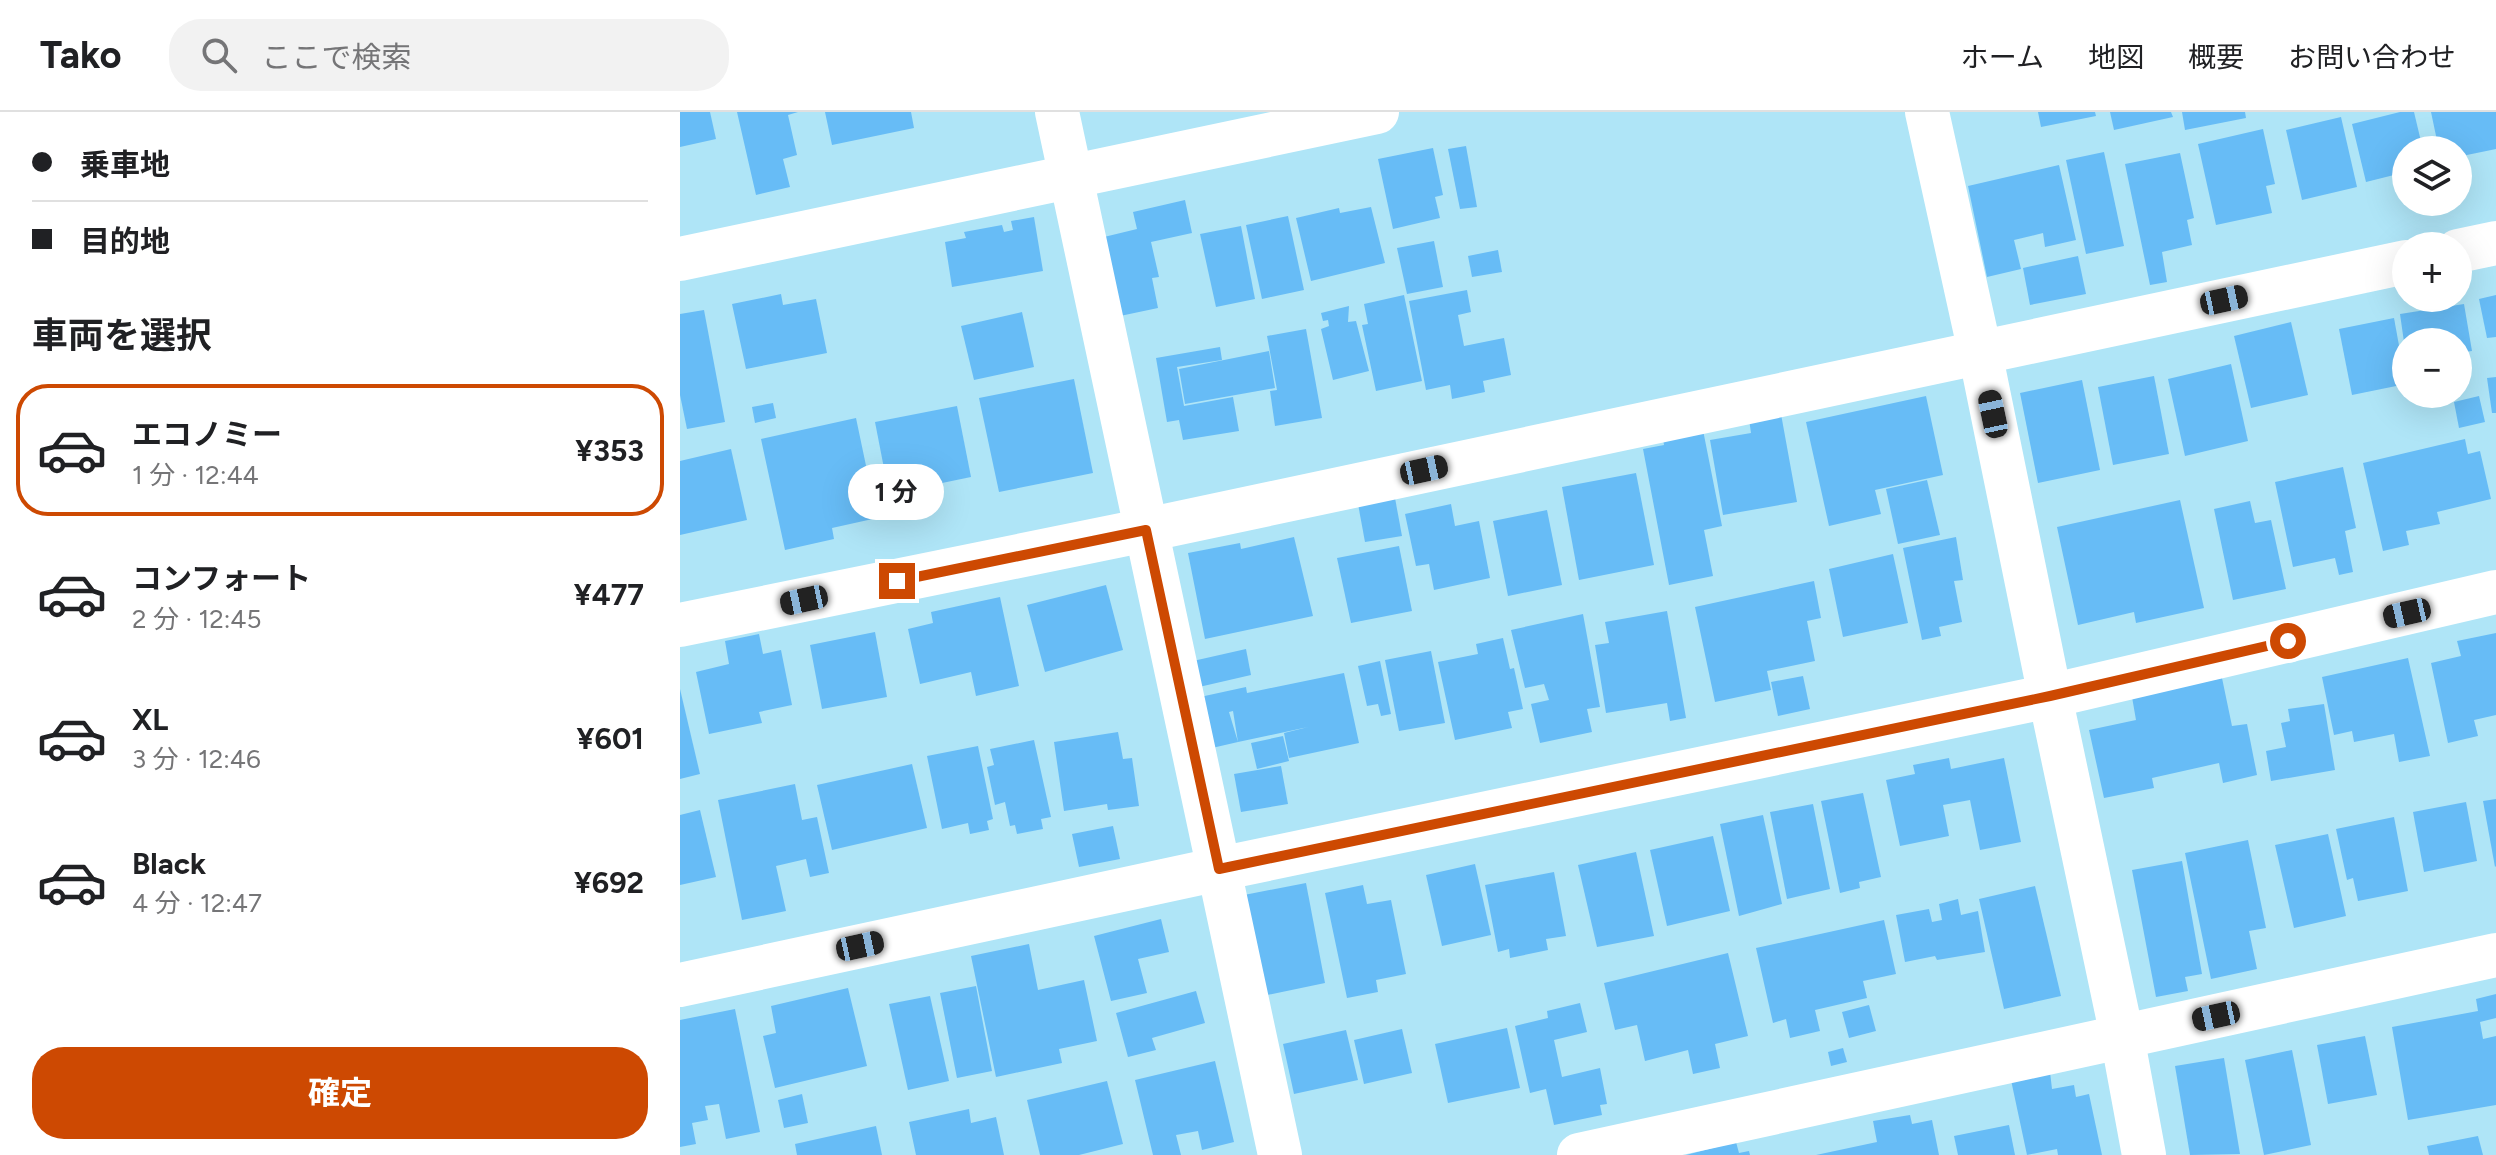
<!DOCTYPE html>
<html lang="ja">
<head>
<meta charset="utf-8">
<style>
	:root { --surface:#fff; --page:#f2f2f2; --text:#202124; --muted:#757577; --line:#e0e0e0; --accent:#cd4902 }
	body { margin:0; font-family:Figtree,"Noto Sans JP",sans-serif; background:var(--page); color:var(--text); height:100vh; display:flex; flex-direction:column; font-size:30px; white-space:nowrap }
	* { box-sizing:border-box; margin:0 }
	p { font-size:26px; color:var(--muted) }
	.icon { flex:none; width:44px; height:44px; fill:none; stroke:currentColor; stroke-width:2; stroke-linecap:round; stroke-linejoin:round }
	.map { position:relative; flex:1; overflow:hidden }
	.sheet { display:flex; flex-direction:column; background:var(--surface); width:680px }
	.sheet>* { flex:none }
	.top-card { display:grid; align-content:center; height:176px; padding:0 32px; background:var(--surface) }
	.fabs { position:absolute; left:1712px; top:24px; display:grid; gap:16px }
	.fabs a { display:grid; place-items:center; width:80px; height:80px; border-radius:50%; background:var(--surface); box-shadow:0 8px 32px #0002; font-size:40px }
	.end { position:absolute; width:36px; height:36px; margin:-18px; border:10px solid #cd4902; background:#fff; box-shadow:0 0 0 4px #fff }
	.from { border-radius:50% }
	.bubble { position:absolute; height:56px; border-radius:28px; background:var(--surface); box-shadow:0 8px 32px #0002; font-size:26px; font-weight:700; line-height:56px; text-align:center }
	.car { position:absolute; width:24px; height:48px; margin:-24px -12px; border-radius:10px; box-shadow:0 0 6px 2px #0007; background:linear-gradient(#222 24%,#8ab4d8 0 40%,#222 0 76%,#8ab4d8 0 86%,#222 0) }
	.top-card b { display:flex; align-items:center; gap:28px; height:76px; font-size:30px }
	.top-card b+b { border-top:2px solid var(--line) }
	.top-card i { width:20px; height:20px; background:var(--text) }
	ul { padding:0; list-style:none }
	li { display:flex; align-items:center; gap:24px; height:132px; margin:0 16px 12px; padding:0 16px; border:4px solid transparent; border-radius:32px }
	li div { flex:1 }
	li b { display:block; font-size:30px }
	li em { font-style:normal; font-weight:700 }
	li.on { border-color:var(--accent) }
	li>.icon { width:72px; height:72px; stroke-width:1.5 }
	h2 { padding:0 32px; font-size:36px; line-height:96px }
	.primary-button { display:flex; gap:16px; margin-top:auto; padding:16px 32px }
	.primary-button a { flex:1; height:92px; border-radius:32px; background:var(--accent); color:#fff; font-size:32px; font-weight:700; line-height:92px; text-align:center }
	header { display:flex; align-items:center; gap:48px; box-sizing:border-box; height:112px; padding:0 40px; background:var(--surface); border-bottom:2px solid var(--line) }
	header strong { font-size:38px }
	nav { display:flex; gap:44px; margin-inline-start:auto; font-size:28px }
	.search { width:560px; height:72px; background:var(--page); display:flex; align-items:center; gap:20px; box-sizing:border-box; padding:0 28px; border-radius:32px; color:var(--muted); font-size:30px }
	main { display:flex; flex:1; min-height:0 }
	.map>svg:first-child { display:block }
	.building { fill:#67bcf6 }
	.lines { fill:none; stroke-linecap:round; stroke-linejoin:round }
	.minor { stroke:#fff; stroke-width:44 }
	.route { stroke:#cd4902; stroke-width:10 }
</style>
</head>
<body>
<header>
<strong>Tako</strong>
<div class="search"><svg class="icon" aria-label="search" viewBox="0 0 24 24"><circle cx="10" cy="10" r="6"/><path d="M15 15l6 6"/></svg>ここで検索</div>
<nav><a>ホーム</a><a>地図</a><a>概要</a><a>お問い合わせ</a></nav>
</header>
<main>
<section class="sheet">
<div class="top-card">
<b><i class="from"></i>乗車地</b>
<b><i></i>目的地</b>
</div>
<h2>車両を選択</h2>
<ul>
<li class="on"><svg class="icon" aria-label="car" viewBox="0 0 24 24"><path d="M5 17H2v-5l4-1 3-4h7l3 4 3 1v5h-3M9 17h6M6 11h13"/><circle cx="7" cy="17" r="2"/><circle cx="17" cy="17" r="2"/></svg><div><b>エコノミー</b><p>1 分 · 12:44</p></div><em>¥353</em></li>
<li><svg class="icon" aria-label="car" viewBox="0 0 24 24"><path d="M5 17H2v-5l4-1 3-4h7l3 4 3 1v5h-3M9 17h6M6 11h13"/><circle cx="7" cy="17" r="2"/><circle cx="17" cy="17" r="2"/></svg><div><b>コンフォート</b><p>2 分 · 12:45</p></div><em>¥477</em></li>
<li><svg class="icon" aria-label="car" viewBox="0 0 24 24"><path d="M5 17H2v-5l4-1 3-4h7l3 4 3 1v5h-3M9 17h6M6 11h13"/><circle cx="7" cy="17" r="2"/><circle cx="17" cy="17" r="2"/></svg><div><b>XL</b><p>3 分 · 12:46</p></div><em>¥601</em></li>
<li><svg class="icon" aria-label="car" viewBox="0 0 24 24"><path d="M5 17H2v-5l4-1 3-4h7l3 4 3 1v5h-3M9 17h6M6 11h13"/><circle cx="7" cy="17" r="2"/><circle cx="17" cy="17" r="2"/></svg><div><b>Black</b><p>4 分 · 12:47</p></div><em>¥692</em></li>
</ul>
<div class="primary-button"><a>確定</a></div>
</section>
<div class="map">
<svg width="1816" height="1043" viewBox="0 0 1816 1043">
	<rect width="100%" height="100%" fill="#afe5f7"/>
	<g class="building">
		<path d="M0,0H30L36,27L0,35Z"/>
		<path d="M57,0H118L108,3L117,43L103,47L110,75L76,83Z"/>
		<path d="M145,0H231L234,16L152,33Z"/>
		<path d="M1358,0H1415L1416,4L1361,15Z"/>
		<path d="M1430,0H1491L1493,5L1434,18Z"/>
		<path d="M1502,0H1565L1566,6L1505,18Z"/>
		<path d="M1720,0H1734L1743,38H1726V60L1686,70L1672,12Z"/>
		<path d="M1751,0H1816V37L1782,44L1784,52L1778,53V38H1759Z"/>
		<path d="M1661,5L1677,75L1622,88L1606,18Z"/>
		<path d="M1583,17L1595,72L1586,74L1592,101L1536,113L1518,32Z"/>
		<path d="M786,34L797,95L780,97L768,37Z"/>
		<path d="M753,36L763,83L755,85L760,106L713,117L698,47Z"/>
		<path d="M1424,40L1444,134L1406,142L1386,48Z"/>
		<path d="M1500,41L1514,106L1507,108L1512,133L1482,140L1487,170L1470,173L1445,52Z"/>
		<path d="M1379,53L1396,128L1365,135L1363,121L1334,128L1341,157L1307,165L1288,74Z"/>
		<path d="M505,88L512,121L471,130L479,165L472,166L478,196L440,204L424,125L457,117L453,100Z"/>
		<path d="M691,95L705,151L631,169L616,106L659,96L660,101Z"/>
		<path d="M608,104L624,178L582,187L566,113Z"/>
		<path d="M354,105L363,159L272,175L265,130L286,126L284,120L322,113L324,120L333,118L331,109Z"/>
		<path d="M561,114L575,187L536,195L520,122Z"/>
		<path d="M754,129L763,175L727,182L717,136Z"/>
		<path d="M818,138L822,160L792,165L788,144Z"/>
		<path d="M1398,144L1406,182L1350,193L1343,156Z"/>
		<path d="M787,178L791,200L778,203L784,234L824,226L831,263L803,269L805,280L772,287L770,273L746,278L729,189Z"/>
		<path d="M101,182L103,193L136,187L147,241L66,257L52,192Z"/>
		<path d="M724,183L742,269L696,279L682,213L688,212L684,192Z"/>
		<path d="M1816,183V225L1807,226L1799,187Z"/>
		<path d="M1784,192L1792,239L1778,241V230H1724L1720,202Z"/>
		<path d="M669,194L668,210L676,209L689,259L653,268L641,217L649,214L648,208L643,209L641,201Z"/>
		<path d="M24,198L45,310L7,317L0,283V202Z"/>
		<path d="M342,200L354,255L294,268L281,214Z"/>
		<path d="M1714,206L1726,272L1672,283L1659,217Z"/>
		<path d="M1611,210L1628,283L1571,296L1554,224Z"/>
		<path d="M626,217L642,306L595,314L590,279L597,278L587,224Z"/>
		<path d="M540,235L542,248L497,255L504,294L553,285L559,319L503,328L499,308L487,310L476,246Z"/>
		<path d="M589,239L595,276L505,292L499,257Z"/>
		<path d="M1551,252L1568,329L1505,344L1488,267Z"/>
		<path d="M1474,264L1489,342L1433,353L1418,275Z"/>
		<path d="M1816,265V301H1812L1807,266Z"/>
		<path d="M394,267L413,361L319,380L299,286Z"/>
		<path d="M1402,268L1420,358L1358,371L1340,281Z"/>
		<path d="M1246,284L1263,363L1195,378L1201,402L1149,414L1126,310Z"/>
		<path d="M1799,284L1805,310L1779,316L1774,290Z"/>
		<path d="M93,291L96,306L75,311L72,295Z"/>
		<path d="M277,294L291,365L209,382L195,310Z"/>
		<path d="M1101,302L1117,390L1043,403L1030,328L1071,321L1069,307Z"/>
		<path d="M176,306L197,406L152,416L154,427L105,438L81,327Z"/>
		<path d="M1023,318L1042,414L1024,418L1033,464L989,473L963,337L984,333L983,327Z"/>
		<path d="M1785,327L1788,342L1800,339L1811,387L1757,400L1760,412L1726,419L1729,433L1703,439L1683,351Z"/>
		<path d="M51,337L67,408L0,423V349Z"/>
		<path d="M1663,355L1676,416L1665,419L1673,460L1659,463L1655,446L1613,455L1595,370Z"/>
		<path d="M956,361L974,453L899,468L882,375Z"/>
		<path d="M1247,368L1260,423L1218,432L1206,377Z"/>
		<path d="M715,386L722,424L685,430L678,392Z"/>
		<path d="M1500,388L1524,496L1456,511L1454,500L1398,513L1377,415Z"/>
		<path d="M1570,389L1575,411L1591,408L1606,477L1553,488L1534,397Z"/>
		<path d="M771,392L775,414L799,409L810,466L754,478L749,452L736,454L725,402Z"/>
		<path d="M867,398L882,473L828,484L813,409Z"/>
		<path d="M614,425L633,504L525,527L508,441L560,431L561,437Z"/>
		<path d="M1276,425L1283,468L1274,469L1282,510L1259,515L1261,524L1242,528L1223,436Z"/>
		<path d="M719,434L732,499L671,511L657,446Z"/>
		<path d="M1213,442L1228,511L1163,525L1149,457Z"/>
		<path d="M1134,469L1141,506L1127,509L1135,549L1087,559L1091,578L1035,590L1015,495Z"/>
		<path d="M426,473L443,538L365,560L347,493Z"/>
		<path d="M320,485L339,574L296,584L291,560L240,572L228,517L253,511L251,500Z"/>
		<path d="M987,499L1006,606L990,609L987,591L926,601L915,533L929,531L925,510Z"/>
		<path d="M903,502L920,595L907,597L912,620L860,631L851,592L869,588L864,572L845,576L831,518Z"/>
		<path d="M195,520L207,585L142,597L130,533Z"/>
		<path d="M1816,521V603L1794,608L1798,624L1768,631L1751,551L1781,544L1777,529Z"/>
		<path d="M79,522L83,542L101,538L112,593L79,600L82,611L29,622L16,560L49,552L45,529Z"/>
		<path d="M823,526L830,557L834,556L843,597L828,600L832,616L775,628L758,550L798,542L796,532Z"/>
		<path d="M566,537L571,563L519,575L513,549Z"/>
		<path d="M751,539L765,611L719,619L705,548Z"/>
		<path d="M1728,546L1750,644L1719,650L1714,622L1674,630L1672,619L1654,623L1642,565Z"/>
		<path d="M700,549L711,602L701,604L698,592L687,594L678,554Z"/>
		<path d="M664,561L679,631L609,646L604,621L628,615L558,630L553,599L549,600L558,630L532,636L520,585L566,575L567,581Z"/>
		<path d="M1123,564L1130,597L1098,604L1091,570Z"/>
		<path d="M1542,566L1552,614L1567,612L1577,663L1543,671L1539,651L1472,666L1474,676L1424,686L1409,618L1456,608L1452,585Z"/>
		<path d="M0,577L20,662L0,667Z"/>
		<path d="M1644,592L1655,658L1591,669L1586,639L1606,635L1601,611L1610,609L1608,597Z"/>
		<path d="M438,620L443,647L452,646L459,694L428,698L427,692L384,699L374,630Z"/>
		<path d="M603,624L609,649L577,657L571,631Z"/>
		<path d="M354,628L371,705L361,707L363,717L337,722L335,713L330,714L325,690L315,693L307,655L314,653L310,637Z"/>
		<path d="M298,634L313,707L307,709L309,718L290,722L288,711L262,717L247,644Z"/>
		<path d="M1269,646L1271,657L1324,646L1341,730L1300,738L1290,688L1263,693L1269,724L1220,734L1206,668L1235,662L1233,653Z"/>
		<path d="M232,652L247,716L152,738L137,673Z"/>
		<path d="M601,654L608,692L561,700L554,662Z"/>
		<path d="M115,672L122,708L137,705L149,761L130,765L126,747L96,754L106,799L62,808L38,688Z"/>
		<path d="M1183,681L1201,765L1179,770L1180,776L1160,781L1141,689Z"/>
		<path d="M1816,687V754L1815,755L1803,689Z"/>
		<path d="M1786,690L1797,749L1744,760L1733,700Z"/>
		<path d="M1133,692L1150,777L1107,787L1090,700Z"/>
		<path d="M20,698L36,765L0,773V703Z"/>
		<path d="M1083,703L1102,792L1059,804L1040,712Z"/>
		<path d="M1714,705L1728,779L1678,789L1673,766L1667,768L1656,717Z"/>
		<path d="M433,714L440,747L399,755L392,722Z"/>
		<path d="M1648,722L1666,804L1614,816L1595,733Z"/>
		<path d="M1033,724L1050,799L987,814L970,738Z"/>
		<path d="M1568,728L1586,816L1569,819L1577,857L1531,867L1505,741Z"/>
		<path d="M956,740L974,824L917,835L898,753Z"/>
		<path d="M1502,749L1522,862L1505,865L1508,879L1476,885L1452,758Z"/>
		<path d="M795,752L811,823L762,834L746,763Z"/>
		<path d="M874,760L886,824L866,827L868,838L830,846L829,837L818,840L805,773Z"/>
		<path d="M626,771L645,871L587,883L564,783Z"/>
		<path d="M683,773L687,792L711,788L726,862L696,868L698,880L667,886L645,781Z"/>
		<path d="M1355,774L1381,884L1324,897L1299,787Z"/>
		<path d="M1278,787L1281,803L1298,799L1305,840L1257,848L1255,844L1225,850L1216,803L1249,797L1252,810L1262,808L1259,792Z"/>
		<path d="M481,807L489,840L458,847L467,881L431,889L414,824Z"/>
		<path d="M1204,808L1216,862L1183,869L1187,886L1135,898L1140,919L1110,926L1106,907L1093,911L1076,836Z"/>
		<path d="M349,832L358,878L404,868L417,929L379,937L382,951L316,965L291,844Z"/>
		<path d="M1048,841L1068,924L1035,932L1040,956L1013,962L1008,938L965,949L957,913L935,918L924,871Z"/>
		<path d="M296,874L312,959L277,966L260,881Z"/>
		<path d="M168,876L187,954L95,976L83,924L96,921L91,894Z"/>
		<path d="M516,879L525,911L472,926L476,938L448,945L436,901Z"/>
		<path d="M1816,882V906L1800,910L1803,927L1816,924V993L1728,1008L1712,915L1798,899L1796,887Z"/>
		<path d="M250,884L269,969L228,978L209,892Z"/>
		<path d="M900,891L907,920L874,928L882,965L920,956L927,992L920,993L922,1003L874,1013L866,977L850,981L835,914L868,906L867,899Z"/>
		<path d="M1189,893L1196,919L1169,926L1162,900Z"/>
		<path d="M55,897L80,1020L46,1027L39,992L25,994L28,1008L12,1011L16,1032L0,1035V908Z"/>
		<path d="M827,916L840,976L768,991L755,932Z"/>
		<path d="M722,917L732,961L684,972L674,928Z"/>
		<path d="M666,918L678,968L614,982L603,932Z"/>
		<path d="M1685,924L1697,983L1648,992L1637,933Z"/>
		<path d="M1163,936L1167,950L1151,954L1148,940Z"/>
		<path d="M1612,938L1631,1033L1584,1043L1565,948Z"/>
		<path d="M1544,946L1560,1042L1510,1043L1495,954Z"/>
		<path d="M535,949L554,1030L522,1038L518,1019L496,1023L501,1043H473L455,968Z"/>
		<path d="M1370,960L1372,977L1394,973L1396,985L1409,982L1422,1043H1378L1377,1037L1347,1043L1331,968Z"/>
		<path d="M427,969L443,1032L399,1043H360L347,988Z"/>
		<path d="M122,982L128,1011L104,1016L98,988Z"/>
		<path d="M289,997L291,1011L316,1005L324,1043H236L229,1010Z"/>
		<path d="M1230,1003L1232,1012L1252,1008L1259,1043H1136L1197,1030L1193,1009Z"/>
		<path d="M1329,1013L1335,1043H1278L1274,1024Z"/>
		<path d="M196,1014L202,1043H117L115,1032Z"/>
		<path d="M1798,1024L1803,1043H1749L1747,1034Z"/>
		<path d="M1056,1030L1059,1041L1069,1039L1070,1043H1006Z"/>
	</g>
	<g class="lines">
		<g class="minor">
			<path d="M377,0L600,1043"/>
			<path d="M1247,0L1300,240L1370,584L1442,924L1464,1043"/>
			<path d="M1778,139L1816,131"/>
			<path d="M0,147L697,0"/>
			<path d="M0,513L466,418L1726,150"/>
			<path d="M0,873L539,757L1370,584L1816,480"/>
			<path d="M899,1043L1816,843"/>
		</g>
	</g>
	<g class="lines">
		<path class="route" d="M217,469L466,418L539,757L1370,584L1608,529"/>
	</g>
</svg>
<div class="fabs">
<a><svg class="icon" aria-label="layers" viewBox="0 0 24 24"><path d="M12 4l9 5-9 5-9-5zM3 14l9 5 9-5"/></svg></a>
<a>+</a>
<a>−</a>
</div>
<i class="end from" style="left:1608px;top:529px"></i>
<i class="end" style="left:217px;top:469px"></i>
<div class="bubble" style="left:168px;top:352px;width:96px">1 分</div>
<i class="car" style="left:1544px;top:188px;rotate:78deg"></i>
<i class="car" style="left:1313px;top:302px;rotate:348deg"></i>
<i class="car" style="left:744px;top:358px;rotate:78deg"></i>
<i class="car" style="left:124px;top:488px;rotate:258deg"></i>
<i class="car" style="left:1727px;top:501px;rotate:257deg"></i>
<i class="car" style="left:180px;top:834px;rotate:78deg"></i>
<i class="car" style="left:1536px;top:904px;rotate:258deg"></i>
</div>
</main>
</body>
</html>
